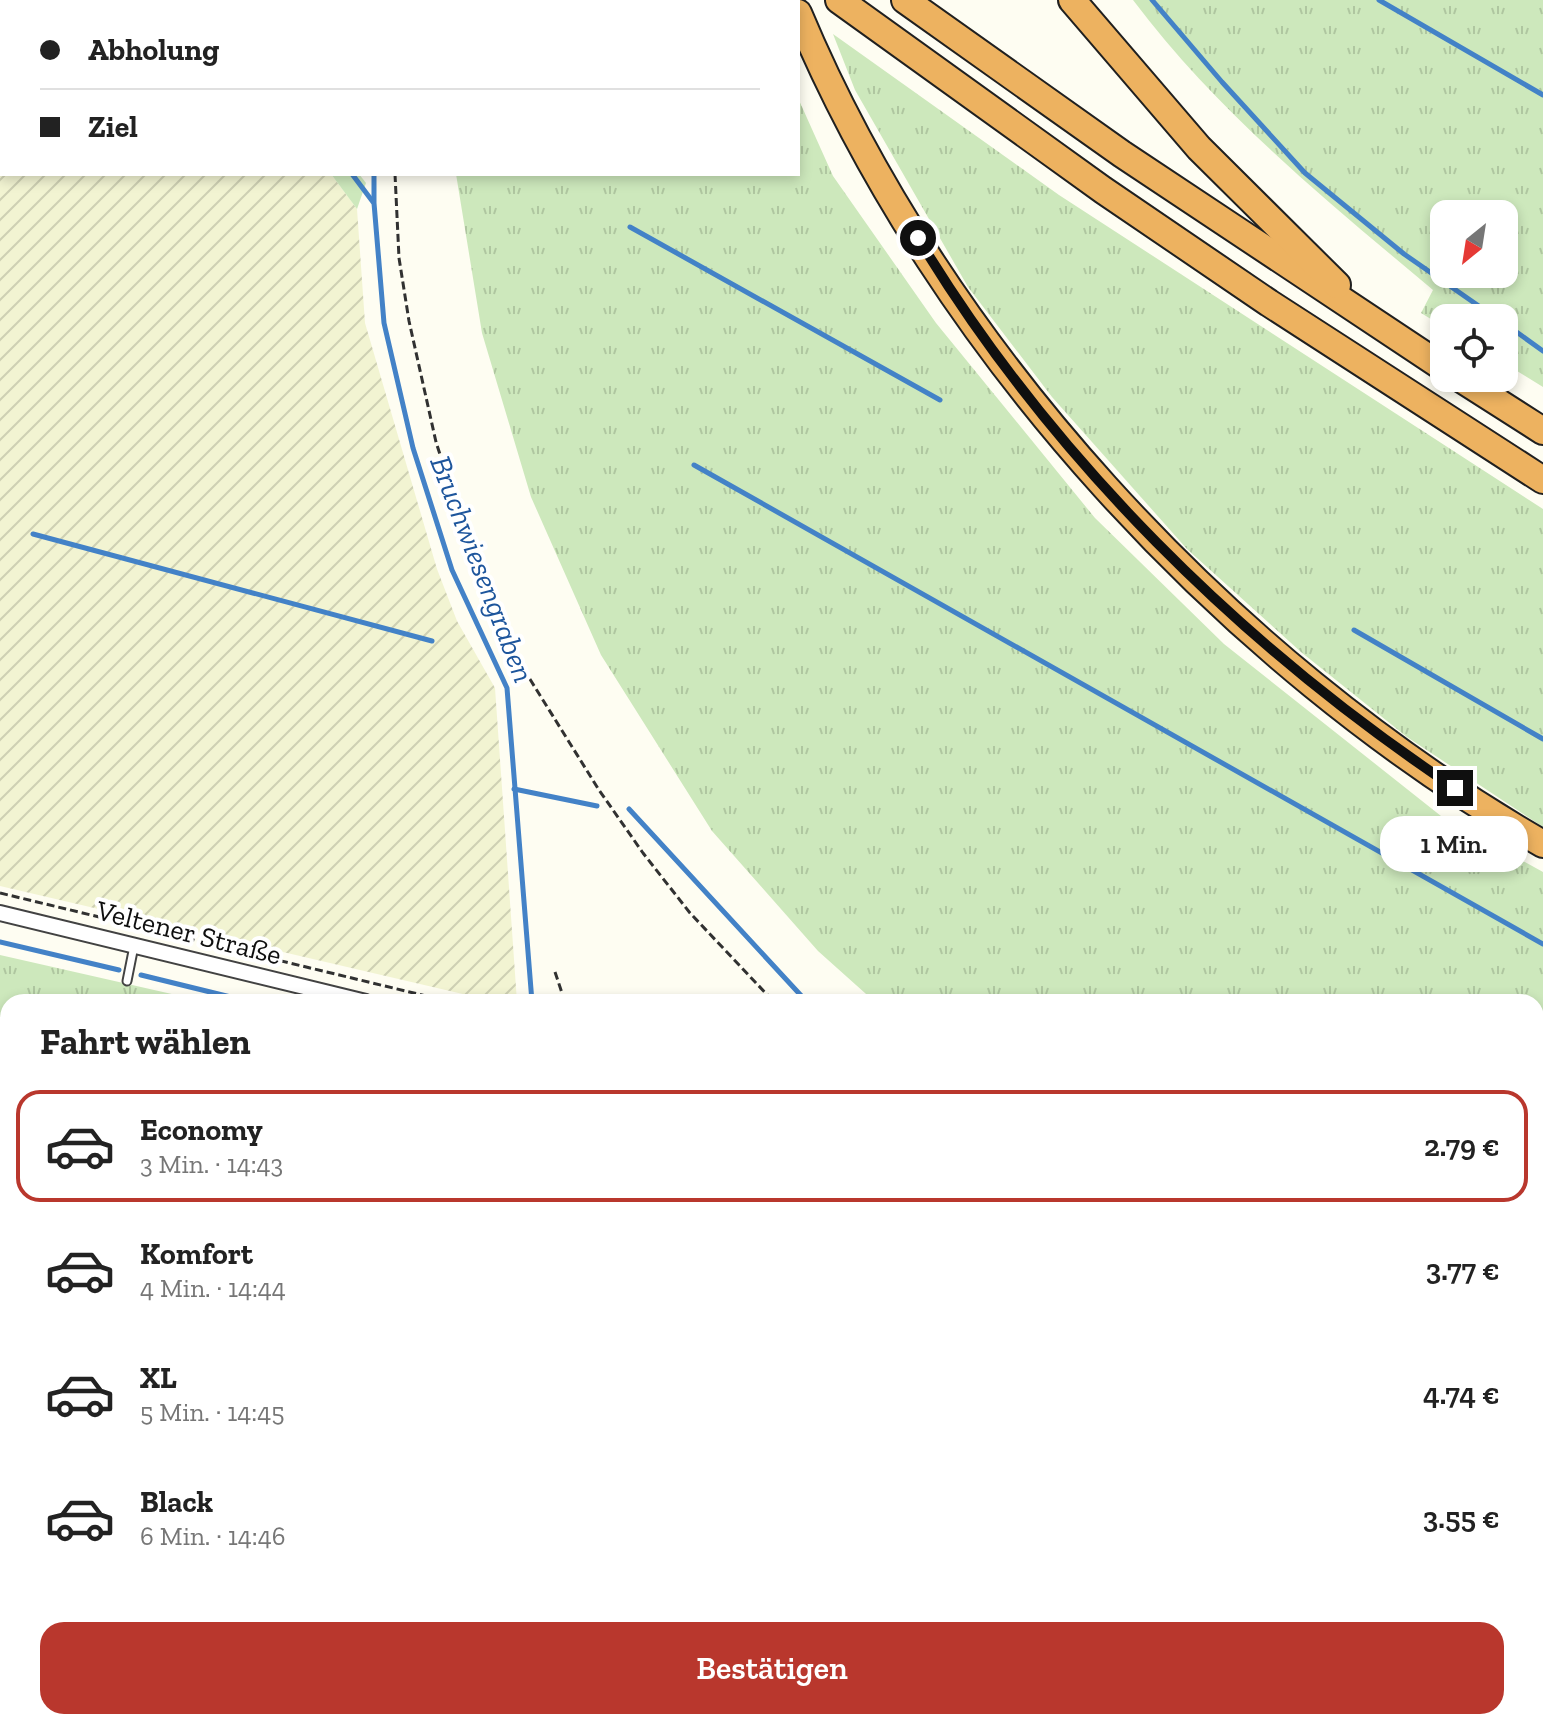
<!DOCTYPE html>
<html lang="de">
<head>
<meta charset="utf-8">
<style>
	:root { --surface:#fff; --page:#f2f2f2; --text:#222; --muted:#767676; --line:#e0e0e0; --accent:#b9372d }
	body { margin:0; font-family:"Zilla Slab",serif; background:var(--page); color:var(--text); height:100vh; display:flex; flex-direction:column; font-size:30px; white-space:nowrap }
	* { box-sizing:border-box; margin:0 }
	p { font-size:26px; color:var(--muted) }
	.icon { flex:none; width:44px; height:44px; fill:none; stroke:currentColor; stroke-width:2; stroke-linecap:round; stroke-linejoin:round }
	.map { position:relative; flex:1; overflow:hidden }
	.drawer { position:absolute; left:0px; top:994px; width:1544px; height:736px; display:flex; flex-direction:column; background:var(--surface); border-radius:24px 24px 0 0; box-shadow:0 4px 12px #0003 }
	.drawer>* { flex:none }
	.banner { position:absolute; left:0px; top:0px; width:800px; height:176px; box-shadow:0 4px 12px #0003; display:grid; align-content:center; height:176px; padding:0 40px; background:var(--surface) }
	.needle { width:52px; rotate:210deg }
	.fabs { position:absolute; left:1430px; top:200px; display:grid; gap:16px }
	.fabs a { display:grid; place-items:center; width:88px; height:88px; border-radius:16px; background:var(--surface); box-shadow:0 4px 12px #0003; font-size:40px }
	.end { position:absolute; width:36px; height:36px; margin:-18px; border:10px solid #0f0f0f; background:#fff; box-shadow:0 0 0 4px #fff }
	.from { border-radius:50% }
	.bubble { position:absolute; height:56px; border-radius:24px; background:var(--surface); box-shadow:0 4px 12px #0003; font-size:26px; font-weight:600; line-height:56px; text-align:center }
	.banner b { display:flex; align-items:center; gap:28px; height:76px; font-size:30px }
	.banner b+b { border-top:2px solid var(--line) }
	.banner i { width:20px; height:20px; background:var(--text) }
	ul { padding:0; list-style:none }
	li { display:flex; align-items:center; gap:24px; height:112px; margin:0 16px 12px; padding:0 24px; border:4px solid transparent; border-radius:24px }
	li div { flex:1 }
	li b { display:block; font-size:30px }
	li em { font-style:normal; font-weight:600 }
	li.current { border-color:var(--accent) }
	li>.icon { width:72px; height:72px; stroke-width:1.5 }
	h2 { padding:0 40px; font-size:36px; line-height:96px }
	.action { display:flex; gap:16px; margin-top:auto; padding:16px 40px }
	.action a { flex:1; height:92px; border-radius:24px; background:var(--accent); color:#fff; font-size:32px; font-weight:600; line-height:92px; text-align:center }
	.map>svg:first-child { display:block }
	.farmland { fill:url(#farmland-furrows) }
	.grass { fill:url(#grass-tufts); fill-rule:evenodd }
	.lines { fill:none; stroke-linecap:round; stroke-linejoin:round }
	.stream { stroke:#4382c7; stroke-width:5 }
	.service-casing { stroke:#424242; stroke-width:11 }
	.minor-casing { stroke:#424242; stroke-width:18 }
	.motorway-casing { stroke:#202020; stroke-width:30 }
	.path { stroke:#313131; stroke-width:3; stroke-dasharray:8 4; stroke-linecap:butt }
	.service { stroke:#fff; stroke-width:7 }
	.minor { stroke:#fff; stroke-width:14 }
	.motorway { stroke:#edb260; stroke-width:26 }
	.route { stroke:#0f0f0f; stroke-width:10 }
	.labels { text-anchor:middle; stroke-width:8; stroke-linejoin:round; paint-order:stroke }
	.street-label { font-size:28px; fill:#0f0f0f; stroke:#fff }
	.water-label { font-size:30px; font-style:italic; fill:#1d559c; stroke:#fff }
</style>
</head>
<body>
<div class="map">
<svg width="1543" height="1730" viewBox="0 0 1543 1730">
	<defs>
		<pattern id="farmland-furrows" width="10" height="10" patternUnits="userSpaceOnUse" patternTransform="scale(2)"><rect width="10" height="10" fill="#f2f4d2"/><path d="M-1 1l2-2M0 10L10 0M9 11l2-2" fill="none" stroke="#ced0b3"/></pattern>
		<pattern id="grass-tufts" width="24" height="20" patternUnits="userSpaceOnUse" patternTransform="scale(2)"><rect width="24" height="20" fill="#cde8bc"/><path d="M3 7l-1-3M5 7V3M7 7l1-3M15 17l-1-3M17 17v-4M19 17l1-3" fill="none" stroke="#afc6a0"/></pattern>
	</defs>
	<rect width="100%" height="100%" fill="#fefdf2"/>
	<g class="farmland">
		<path d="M0,0L204,2H2V174H331L357,209L365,323L437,569L457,621L495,688L517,1002H497L0,886Z"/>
		<path d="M228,0H366V2H230Z"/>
		<path d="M1536,1358L1543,1359V1429L1536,1424Z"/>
	</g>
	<g class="grass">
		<path d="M450,0H750L753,2H449Z"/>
		<path d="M1133,0H1543V387L1504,363V318H1444V327L1421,313L1433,290C1327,201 1217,112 1133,0ZM1444,214H1504V274H1444Z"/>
		<path d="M833,34L1059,195L1543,509V827L1407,737L1301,652L1187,549L1052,397L968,287L855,90Z"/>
		<path d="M798,98L833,176L936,323L1095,518L1224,644L1441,816L1543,872V1359L1536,1358V1002H875L818,951L712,831L601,655L531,497L482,333L456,174H798Z"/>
		<path d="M331,174H359L366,183L357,209Z"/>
		<path d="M0,955L207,1002H8V1722H1536V1508L1543,1513V1730H0Z"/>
	</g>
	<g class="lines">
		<g class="stream">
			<path d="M219,0L221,2"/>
			<path d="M374,0V2"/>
			<path d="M1152,0L1222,82L1305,173L1404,254L1496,318"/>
			<path d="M1379,0L1543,95"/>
			<path d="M352,174L373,202"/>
			<path d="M374,174V203L384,323L413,448L452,570L507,688L532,1002"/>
			<path d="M630,227L940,400"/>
			<path d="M1504,323L1543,351"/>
			<path d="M694,465L1543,944"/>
			<path d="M33,534L432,641"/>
			<path d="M1354,630L1543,739"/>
			<path d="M514,789L597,806"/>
			<path d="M629,809L807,1002"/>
			<path d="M0,942L119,970"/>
			<path d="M141,975L251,1002"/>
			<path d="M0,1279L8,1283"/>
			<path d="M1536,1351L1543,1352"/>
			<path d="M1536,1495L1543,1500"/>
			<path d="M918,1722L935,1730"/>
			<path d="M366,1730L370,1722"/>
		</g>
		<g class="service-casing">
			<path id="service" d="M127,981L134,946"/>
		</g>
		<g class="minor-casing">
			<g id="minor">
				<path d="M0,913L366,1002"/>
				<path d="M1536,1465L1543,1470"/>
			</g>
		</g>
		<g class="motorway-casing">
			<g id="motorway">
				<path d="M839,0L1103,190L1269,303L1543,480"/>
				<path d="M905,0L1122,154L1444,368"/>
				<path d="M1072,0L1199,148L1337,285"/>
				<path d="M798,13C939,350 1228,663 1543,844"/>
				<path d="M1460,378L1543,431"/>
			</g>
		</g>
		<g class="path">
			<path d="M300,0L302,2"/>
			<path d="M732,0L736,2"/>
			<path d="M394,2V0"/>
			<path d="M395,174L399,258L409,321L436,442L488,604L518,660L599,790L643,853L690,913L774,1002"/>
			<path d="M0,893L451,1002"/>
			<path d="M555,972L565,1002"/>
			<path d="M1536,1428L1543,1433"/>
		</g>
		<use href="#service" class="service"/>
		<use href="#minor" class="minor"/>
		<use href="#motorway" class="motorway"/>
	</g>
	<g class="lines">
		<path class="route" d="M918,238C1051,458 1242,646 1455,788"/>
	</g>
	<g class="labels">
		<g class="street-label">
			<text transform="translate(189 932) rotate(14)" y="10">Veltener Straße</text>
		</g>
		<g class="water-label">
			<text transform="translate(482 569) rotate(69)" y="10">Bruchwiesengraben</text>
		</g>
	</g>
</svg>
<div class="fabs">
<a><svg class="needle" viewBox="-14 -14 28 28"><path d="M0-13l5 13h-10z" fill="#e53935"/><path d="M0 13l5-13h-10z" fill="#767676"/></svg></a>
<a><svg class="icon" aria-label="locate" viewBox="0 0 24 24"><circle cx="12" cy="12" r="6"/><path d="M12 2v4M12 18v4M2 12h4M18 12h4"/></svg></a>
</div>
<i class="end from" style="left:918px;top:238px"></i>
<i class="end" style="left:1455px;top:788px"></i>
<div class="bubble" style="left:1380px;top:816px;width:148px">1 Min.</div>
<div class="banner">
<b><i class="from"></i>Abholung</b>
<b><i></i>Ziel</b>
</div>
<section class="drawer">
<h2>Fahrt wählen</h2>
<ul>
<li class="current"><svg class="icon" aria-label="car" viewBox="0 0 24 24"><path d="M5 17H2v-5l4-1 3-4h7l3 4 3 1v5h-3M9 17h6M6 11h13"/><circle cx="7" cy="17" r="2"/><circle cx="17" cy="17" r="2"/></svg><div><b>Economy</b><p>3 Min. · 14:43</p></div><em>2.79 €</em></li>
<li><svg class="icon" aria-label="car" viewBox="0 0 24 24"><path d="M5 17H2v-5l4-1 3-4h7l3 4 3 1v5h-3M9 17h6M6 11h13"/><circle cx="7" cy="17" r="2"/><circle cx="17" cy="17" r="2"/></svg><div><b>Komfort</b><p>4 Min. · 14:44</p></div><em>3.77 €</em></li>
<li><svg class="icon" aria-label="car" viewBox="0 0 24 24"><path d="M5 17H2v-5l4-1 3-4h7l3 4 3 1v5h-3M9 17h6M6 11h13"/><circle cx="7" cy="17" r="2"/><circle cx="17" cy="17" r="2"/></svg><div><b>XL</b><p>5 Min. · 14:45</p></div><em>4.74 €</em></li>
<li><svg class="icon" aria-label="car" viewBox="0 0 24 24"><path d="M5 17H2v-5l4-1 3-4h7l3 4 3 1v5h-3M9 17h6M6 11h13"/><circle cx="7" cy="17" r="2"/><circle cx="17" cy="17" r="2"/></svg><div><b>Black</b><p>6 Min. · 14:46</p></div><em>3.55 €</em></li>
</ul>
<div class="action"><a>Bestätigen</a></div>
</section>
</div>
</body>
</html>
